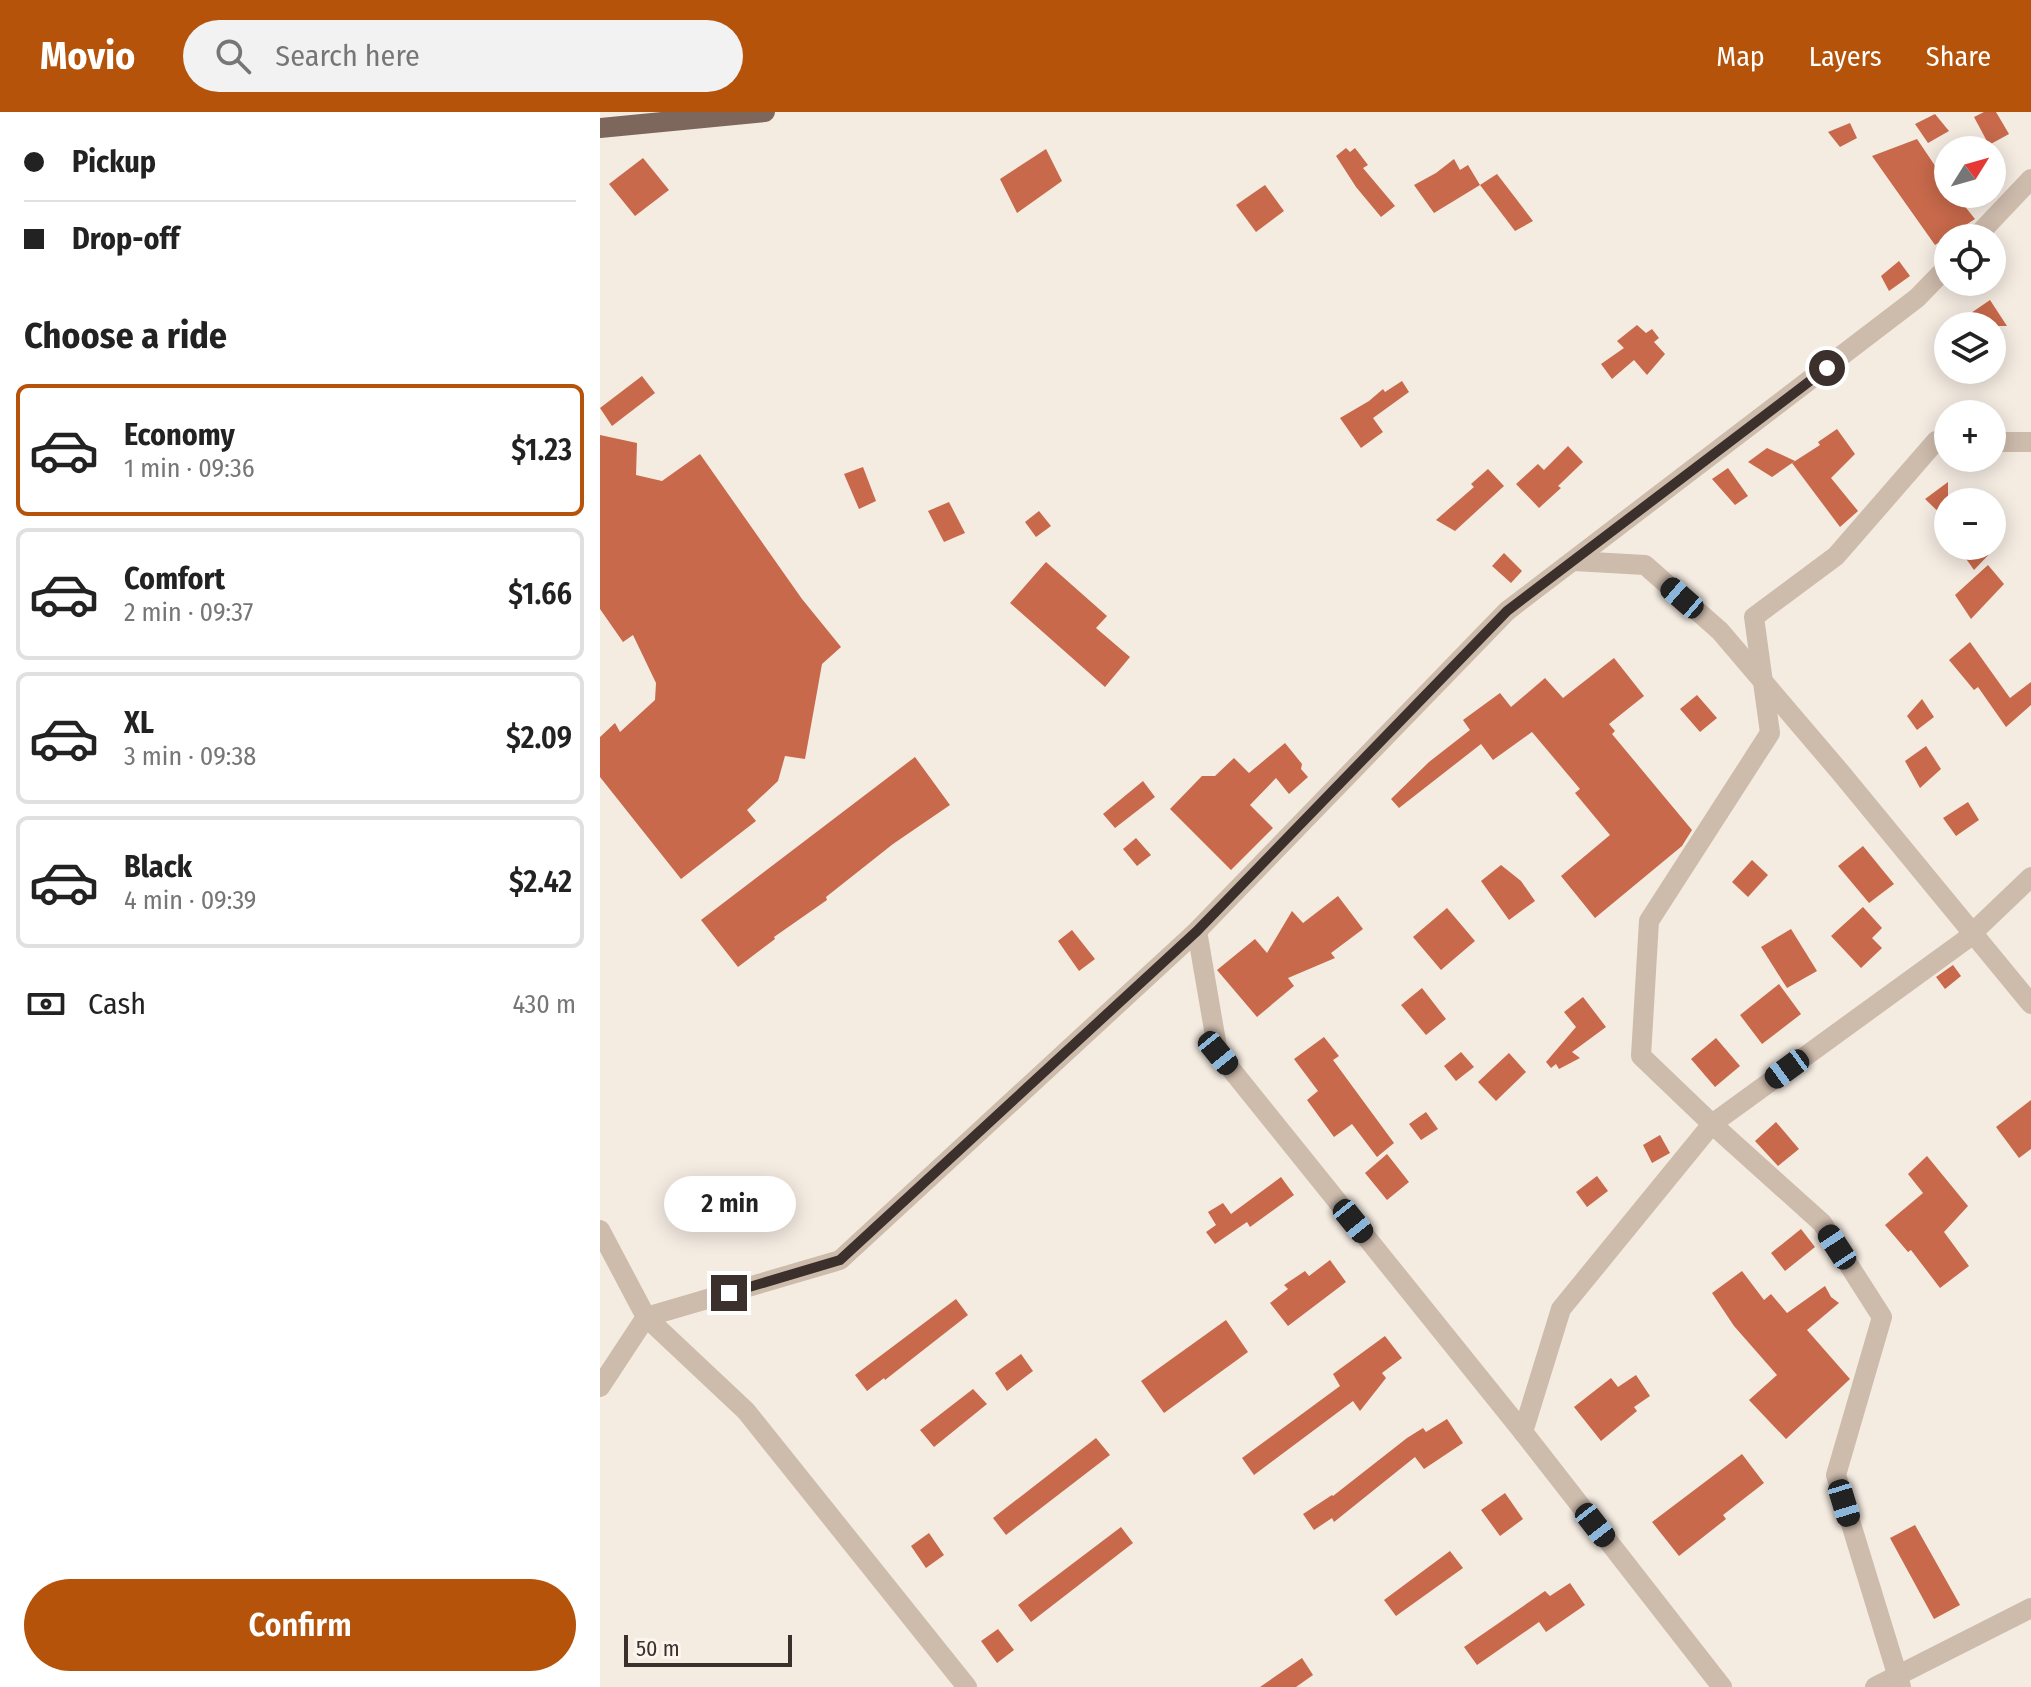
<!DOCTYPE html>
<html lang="en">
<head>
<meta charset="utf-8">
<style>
	:root { --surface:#fff; --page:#f2f2f2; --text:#222; --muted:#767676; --line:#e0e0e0; --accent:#b45309 }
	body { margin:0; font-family:"Fira Sans Condensed",sans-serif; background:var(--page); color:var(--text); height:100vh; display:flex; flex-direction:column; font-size:30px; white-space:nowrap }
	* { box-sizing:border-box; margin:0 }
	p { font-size:26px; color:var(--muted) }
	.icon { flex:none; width:44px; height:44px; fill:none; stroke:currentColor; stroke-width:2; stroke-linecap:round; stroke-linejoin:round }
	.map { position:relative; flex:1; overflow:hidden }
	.details { display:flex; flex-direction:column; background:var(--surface); width:600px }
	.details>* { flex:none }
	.banner { display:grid; align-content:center; height:176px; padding:0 24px; background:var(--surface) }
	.needle { width:52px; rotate:53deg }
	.fabs { position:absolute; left:1334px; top:24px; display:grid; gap:16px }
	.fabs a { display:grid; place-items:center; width:72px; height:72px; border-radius:50%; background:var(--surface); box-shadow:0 4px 20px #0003; font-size:40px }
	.scale { position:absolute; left:24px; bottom:20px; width:168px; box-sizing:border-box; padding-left:8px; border:4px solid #3b302b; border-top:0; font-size:22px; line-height:28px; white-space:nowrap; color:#3b302b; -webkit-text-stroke:6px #fbf5ee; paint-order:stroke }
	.end { position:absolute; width:36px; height:36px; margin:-18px; border:10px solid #3b302b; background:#fff; box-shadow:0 0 0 4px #fff }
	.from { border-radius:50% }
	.bubble { position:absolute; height:56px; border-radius:28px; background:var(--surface); box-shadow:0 4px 20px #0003; font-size:26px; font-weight:600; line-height:56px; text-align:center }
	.car { position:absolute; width:24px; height:48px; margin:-24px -12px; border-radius:10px; box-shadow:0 0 6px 2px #0007; background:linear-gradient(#222 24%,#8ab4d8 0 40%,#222 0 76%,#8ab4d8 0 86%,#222 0) }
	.banner b { display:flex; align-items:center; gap:28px; height:76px; font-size:30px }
	.banner b+b { border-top:2px solid var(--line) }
	.banner i { width:20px; height:20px; background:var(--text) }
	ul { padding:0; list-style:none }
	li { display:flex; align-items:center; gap:24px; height:132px; margin:0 16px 12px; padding:0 8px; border:4px solid var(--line); border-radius:12px }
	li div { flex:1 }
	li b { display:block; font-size:30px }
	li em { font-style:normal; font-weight:600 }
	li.current { border-color:var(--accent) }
	li>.icon { width:72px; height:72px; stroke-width:1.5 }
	h2 { padding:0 24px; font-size:36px; line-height:96px }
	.pay { display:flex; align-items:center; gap:20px; height:88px; padding:0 24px; font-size:30px }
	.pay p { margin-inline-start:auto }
	.primary-button { display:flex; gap:16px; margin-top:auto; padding:16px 24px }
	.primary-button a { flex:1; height:92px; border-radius:48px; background:var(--accent); color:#fff; font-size:32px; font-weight:600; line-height:92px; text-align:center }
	header { display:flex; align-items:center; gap:48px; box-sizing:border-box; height:112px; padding:0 40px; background:var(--accent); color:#fff }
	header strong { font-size:38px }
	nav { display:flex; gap:44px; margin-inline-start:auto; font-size:28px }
	.search { width:560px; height:72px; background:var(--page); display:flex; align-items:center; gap:20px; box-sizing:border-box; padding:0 28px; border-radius:44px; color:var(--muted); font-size:30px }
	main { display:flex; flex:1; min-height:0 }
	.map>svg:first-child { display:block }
	.building { fill:#c8694b }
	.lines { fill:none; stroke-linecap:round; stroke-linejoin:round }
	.minor { stroke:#cdbbac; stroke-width:20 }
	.major { stroke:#7d675c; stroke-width:20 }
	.route { stroke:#3b302b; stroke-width:10 }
</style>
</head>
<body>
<header>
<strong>Movio</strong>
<div class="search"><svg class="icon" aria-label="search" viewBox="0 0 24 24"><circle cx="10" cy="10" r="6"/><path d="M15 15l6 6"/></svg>Search here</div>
<nav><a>Map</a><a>Layers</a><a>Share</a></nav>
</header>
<main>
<section class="details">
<div class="banner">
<b><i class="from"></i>Pickup</b>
<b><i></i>Drop-off</b>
</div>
<h2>Choose a ride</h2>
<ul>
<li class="current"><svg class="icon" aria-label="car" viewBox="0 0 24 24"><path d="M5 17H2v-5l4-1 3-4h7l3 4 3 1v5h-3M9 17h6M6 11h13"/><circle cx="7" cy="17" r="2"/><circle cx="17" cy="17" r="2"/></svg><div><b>Economy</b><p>1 min · 09:36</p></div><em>$1.23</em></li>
<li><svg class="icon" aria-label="car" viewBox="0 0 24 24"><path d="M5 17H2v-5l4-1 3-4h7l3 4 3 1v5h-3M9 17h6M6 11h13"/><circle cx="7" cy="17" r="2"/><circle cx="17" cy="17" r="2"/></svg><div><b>Comfort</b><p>2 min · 09:37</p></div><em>$1.66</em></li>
<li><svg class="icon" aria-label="car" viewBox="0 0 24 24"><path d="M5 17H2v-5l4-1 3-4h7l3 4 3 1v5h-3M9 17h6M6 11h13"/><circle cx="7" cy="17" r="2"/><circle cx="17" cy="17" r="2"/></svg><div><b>XL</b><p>3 min · 09:38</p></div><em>$2.09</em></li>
<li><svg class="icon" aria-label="car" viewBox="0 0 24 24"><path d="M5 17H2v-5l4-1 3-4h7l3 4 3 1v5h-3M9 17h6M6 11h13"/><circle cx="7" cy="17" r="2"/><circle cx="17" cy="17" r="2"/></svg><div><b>Black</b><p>4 min · 09:39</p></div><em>$2.42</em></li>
</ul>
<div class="pay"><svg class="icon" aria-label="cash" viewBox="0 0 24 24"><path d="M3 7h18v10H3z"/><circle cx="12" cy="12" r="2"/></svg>Cash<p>430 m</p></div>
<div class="primary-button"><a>Confirm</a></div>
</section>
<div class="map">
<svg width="1431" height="1575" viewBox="0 0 1431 1575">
	<rect width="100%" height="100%" fill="#f4ebe1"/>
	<g class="building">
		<path d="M1384,0H1396L1409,22L1389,33L1374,5Z"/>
		<path d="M1335,2L1349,19L1328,31L1315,12Z"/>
		<path d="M1250,11L1257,26L1240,35L1228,20Z"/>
		<path d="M1317,27L1348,73V82H1355L1375,107L1335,133L1272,44Z"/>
		<path d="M746,36L750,40L755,36L768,53L763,56L795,94L781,105L756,75L736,44Z"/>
		<path d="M446,37L462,69L417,101L400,67Z"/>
		<path d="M43,46L69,78L35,104L9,72Z"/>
		<path d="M854,47L860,58L868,53L880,73L834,101L814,73L836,61Z"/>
		<path d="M897,62L933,109L915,119L880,73Z"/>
		<path d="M665,73L684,99L656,120L636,93Z"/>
		<path d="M1299,149L1310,164L1289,179L1281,164Z"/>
		<path d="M1390,188L1407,214H1380L1371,201Z"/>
		<path d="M1037,213L1046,221L1052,217L1059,226L1054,230L1065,242L1047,263L1034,248L1012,267L1001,252L1024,236L1017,229Z"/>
		<path d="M42,264L55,281L12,314L0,296Z"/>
		<path d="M802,269L809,280L773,306L783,320L761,336L740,306L769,289L783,277L785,280Z"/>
		<path d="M1237,317L1255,342L1231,366L1258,399L1240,415L1192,351L1220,333L1218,330Z"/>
		<path d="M0,323L37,331L36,363L62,369L100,342L202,487L241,535L222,552L205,647L185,644L178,669L147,698L156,709L81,767L0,665V625L15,611L20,620L55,588L56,571L33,523L23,530L0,497Z"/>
		<path d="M968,334L983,350L958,374L961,376L939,396L916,372L938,352L944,358Z"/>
		<path d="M1167,336L1195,349L1172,365L1148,350Z"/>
		<path d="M263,355L276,389L259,397L244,362Z"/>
		<path d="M1128,356L1148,384L1135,393L1112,367Z"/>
		<path d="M888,357L904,374L855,419L836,408L874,375L871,372Z"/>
		<path d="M1348,370V409L1325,387Z"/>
		<path d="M349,390L365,421L344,430L328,399Z"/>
		<path d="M439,399L451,414L436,425L425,410Z"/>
		<path d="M1372,434H1397L1374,458L1362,441Z"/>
		<path d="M904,441L922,459L911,471L892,454Z"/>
		<path d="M446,450L507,504L496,516L530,545L505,575L410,491Z"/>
		<path d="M1388,453L1404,472L1371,507L1355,483Z"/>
		<path d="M1370,530L1410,586L1431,570V593L1406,615L1378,575L1374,578L1349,548Z"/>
		<path d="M1014,546L1044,584L1009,612L1015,619L1012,622L1092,718L1082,734L995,806L961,764L1010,723L975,681L980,677L932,620L893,648L881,632L799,696L791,687L829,650L870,618L863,608L900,581L911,595L945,566L963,586Z"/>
		<path d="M1097,583L1117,606L1100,620L1080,597Z"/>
		<path d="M1322,587L1334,605L1317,618L1307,604Z"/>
		<path d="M685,631L702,652L701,657L708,665L689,682L676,666L650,693L673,716L631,758L570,697L602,664H615L634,646L649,661Z"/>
		<path d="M1326,634L1341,657L1320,676L1305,649Z"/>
		<path d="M315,645L350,693L293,732L226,785L227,788L174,825L175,827L138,855L101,808Z"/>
		<path d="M543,669L555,685L515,716L503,702Z"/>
		<path d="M1368,690L1379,708L1356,724L1343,706Z"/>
		<path d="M536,726L551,743L537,754L523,737Z"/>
		<path d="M1263,734L1294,772L1269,791L1238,754Z"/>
		<path d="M1152,748L1168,763L1148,785L1132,770Z"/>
		<path d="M901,753L921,769L935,789L909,808L881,769Z"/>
		<path d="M738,784L763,817L731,841L735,846L688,866L694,874L657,905L617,858L655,827L667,841L692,799L703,811Z"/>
		<path d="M1263,795L1282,816L1272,826L1282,836L1261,856L1231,824Z"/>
		<path d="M847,796L875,829L841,858L813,825Z"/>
		<path d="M1191,817L1217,859L1187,876L1161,835Z"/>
		<path d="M472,818L495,847L479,859L458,829Z"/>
		<path d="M1353,853L1361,864L1345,877L1336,865Z"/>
		<path d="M1179,872L1201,902L1162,932L1140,903Z"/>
		<path d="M822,876L846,907L826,923L801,893Z"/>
		<path d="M983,885L1006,915L972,940L980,946L959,957L956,952L951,956L946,950L976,915L964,900Z"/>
		<path d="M724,925L739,944L733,948L794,1031L777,1045L752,1012L734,1025L707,988L718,979L694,947Z"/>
		<path d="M1116,926L1140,954L1115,975L1091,947Z"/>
		<path d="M861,940L874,955L856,969L844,954Z"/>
		<path d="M909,941L926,960L896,989L878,970Z"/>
		<path d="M1431,988V1037L1419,1046L1396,1015Z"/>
		<path d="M826,1000L838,1017L821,1028L809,1012Z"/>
		<path d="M1176,1010L1199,1037L1178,1054L1155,1029Z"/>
		<path d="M1060,1023L1070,1041L1052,1051L1043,1033Z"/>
		<path d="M787,1042L809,1070L787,1088L765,1061Z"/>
		<path d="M1327,1044L1368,1094L1344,1120L1369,1154L1340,1176L1311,1138L1308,1140L1285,1113L1323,1081L1308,1062Z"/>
		<path d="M997,1064L1008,1079L987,1095L976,1080Z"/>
		<path d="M681,1065L694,1083L650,1115L647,1110L615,1132L606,1120L616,1113L608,1100L623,1091L631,1102Z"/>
		<path d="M1201,1117L1215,1135L1185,1159L1171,1141Z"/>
		<path d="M730,1148L746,1170L688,1214L670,1191L688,1177L684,1173L705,1159L709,1164Z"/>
		<path d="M1142,1159L1164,1188L1171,1182L1187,1201L1225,1174L1231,1185L1239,1191L1207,1218L1250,1267L1186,1327L1149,1288L1177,1263L1134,1214L1112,1181Z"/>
		<path d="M356,1187L368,1203L285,1268L284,1266L267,1279L255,1263Z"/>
		<path d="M626,1208L648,1240L564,1301L541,1269Z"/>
		<path d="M785,1224L802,1246L782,1261L786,1266L760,1299L753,1289L654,1363L642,1346L740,1274L733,1262Z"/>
		<path d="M421,1242L433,1259L407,1279L395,1261Z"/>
		<path d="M1036,1263L1050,1284L1034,1295L1037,1299L1001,1329L974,1295L1011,1266L1018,1275Z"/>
		<path d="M373,1277L387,1292L334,1335L320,1318Z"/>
		<path d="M847,1307L863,1331L824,1357L815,1345L734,1410L732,1406L714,1418L703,1402L732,1383L733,1384L807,1326L823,1316L826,1320Z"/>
		<path d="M496,1326L510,1343L406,1423L393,1406Z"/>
		<path d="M1142,1342L1164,1371L1123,1403L1126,1407L1079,1444L1052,1410Z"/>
		<path d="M905,1381L923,1407L900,1424L881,1398Z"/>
		<path d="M1315,1413L1360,1493L1334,1507L1290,1426Z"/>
		<path d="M521,1415L533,1431L431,1510L418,1493Z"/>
		<path d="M329,1421L344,1443L326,1456L311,1434Z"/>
		<path d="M850,1439L863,1456L796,1504L784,1488Z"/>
		<path d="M970,1471L985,1493L946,1520L939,1510L877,1553L864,1535L945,1479L950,1484Z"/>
		<path d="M398,1517L414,1538L397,1551L381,1529Z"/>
		<path d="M702,1546L713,1563L696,1575H660Z"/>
	</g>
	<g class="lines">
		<g class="minor">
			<path d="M1375,126L1431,67"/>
			<path d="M1392,330H1431"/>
			<path d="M974,449L1045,453L1120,519L1241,661L1431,892"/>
			<path d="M597,819L618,941L923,1320"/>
			<path d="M0,1118L46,1205L0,1275"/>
			<path d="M46,1205L240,1148L597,819L907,499L1317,186L1348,154"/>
			<path d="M46,1205L146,1299L367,1575"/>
			<path d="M1122,1575L923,1320L961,1197L1112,1012L1364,829L1431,765"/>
			<path d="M1275,1575L1431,1496"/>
			<path d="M1301,1575L1236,1363L1282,1205L1222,1111L1112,1012L1041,944L1049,809L1170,621L1154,505L1236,444L1336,329H1348"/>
		</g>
		<path class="major" d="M0,16L165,0"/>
	</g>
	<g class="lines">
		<path class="route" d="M129,1181L240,1148L597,819L907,499L1227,256"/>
	</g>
</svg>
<div class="fabs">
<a><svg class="needle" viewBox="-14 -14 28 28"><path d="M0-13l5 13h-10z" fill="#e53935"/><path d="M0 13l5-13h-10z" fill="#767676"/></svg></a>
<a><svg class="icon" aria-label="locate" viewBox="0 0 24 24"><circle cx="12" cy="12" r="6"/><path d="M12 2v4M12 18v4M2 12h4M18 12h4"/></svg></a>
<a><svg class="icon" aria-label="layers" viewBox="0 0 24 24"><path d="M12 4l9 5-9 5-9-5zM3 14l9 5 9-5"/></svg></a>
<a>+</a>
<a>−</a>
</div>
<div class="scale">50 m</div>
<i class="end from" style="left:1227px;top:256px"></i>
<i class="end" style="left:129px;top:1181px"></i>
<div class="bubble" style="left:64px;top:1064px;width:132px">2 min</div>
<i class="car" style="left:1082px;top:486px;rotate:311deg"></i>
<i class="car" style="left:618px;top:941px;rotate:141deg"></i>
<i class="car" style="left:1187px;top:957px;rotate:234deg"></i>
<i class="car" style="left:753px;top:1109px;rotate:141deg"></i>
<i class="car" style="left:1237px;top:1135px;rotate:327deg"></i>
<i class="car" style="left:1244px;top:1391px;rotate:163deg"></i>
<i class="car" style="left:995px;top:1413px;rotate:142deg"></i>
</div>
</main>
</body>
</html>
